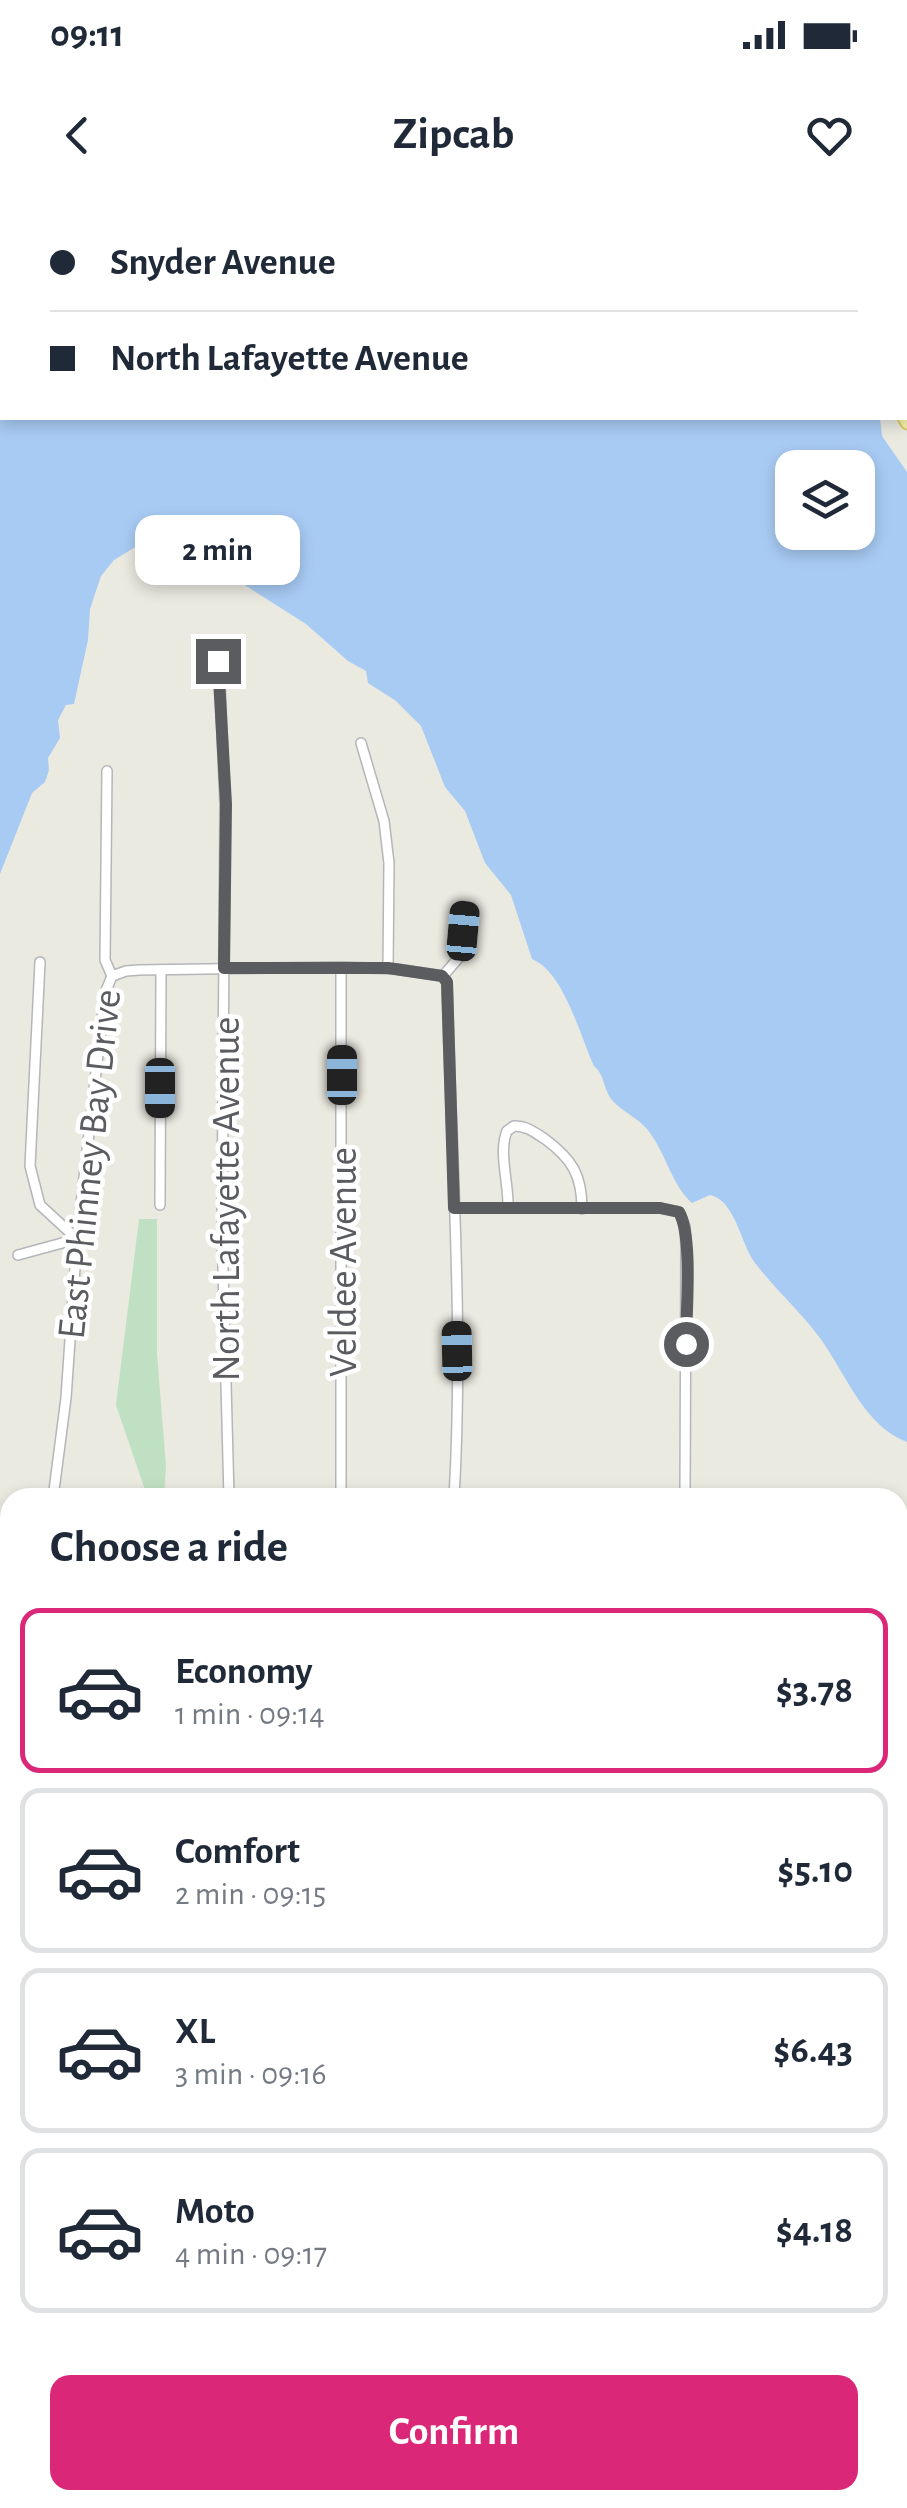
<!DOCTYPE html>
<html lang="en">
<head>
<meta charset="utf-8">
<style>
	:root { --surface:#fff; --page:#f2f2f3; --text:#1f2937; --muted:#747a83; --line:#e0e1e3; --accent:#db2777 }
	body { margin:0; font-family:"Alegreya Sans",sans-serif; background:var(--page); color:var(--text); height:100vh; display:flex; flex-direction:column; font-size:38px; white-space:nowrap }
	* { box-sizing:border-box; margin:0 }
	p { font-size:32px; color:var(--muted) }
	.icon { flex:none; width:55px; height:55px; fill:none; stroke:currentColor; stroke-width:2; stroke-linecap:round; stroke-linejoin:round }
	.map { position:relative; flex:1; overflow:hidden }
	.sheet { position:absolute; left:0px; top:1288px; width:908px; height:1022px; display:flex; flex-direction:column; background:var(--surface); border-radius:30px 30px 0 0; box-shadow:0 5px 15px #0003 }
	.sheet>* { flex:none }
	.hud { position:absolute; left:0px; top:0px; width:908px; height:220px; box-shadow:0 5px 15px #0003; display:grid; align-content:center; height:220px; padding:0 50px; background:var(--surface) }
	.controls { position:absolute; left:775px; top:250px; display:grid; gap:20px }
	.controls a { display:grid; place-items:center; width:100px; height:100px; border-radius:20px; background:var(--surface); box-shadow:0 5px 15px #0003; font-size:50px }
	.end { position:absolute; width:45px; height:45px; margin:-22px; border:12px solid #5a5c60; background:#fff; box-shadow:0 0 0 5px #fff }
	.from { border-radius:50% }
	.bubble { position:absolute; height:70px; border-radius:20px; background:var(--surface); box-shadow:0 5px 15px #0003; font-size:32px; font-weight:700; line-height:70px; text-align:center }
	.car { position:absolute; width:30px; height:60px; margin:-30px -15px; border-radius:12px; box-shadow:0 0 8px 2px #0007; background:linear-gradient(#222 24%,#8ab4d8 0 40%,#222 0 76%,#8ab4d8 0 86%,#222 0) }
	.hud b { display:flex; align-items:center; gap:35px; height:95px; font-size:38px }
	.hud b+b { border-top:2px solid var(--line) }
	.hud i { width:25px; height:25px; background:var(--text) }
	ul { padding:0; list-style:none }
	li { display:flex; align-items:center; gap:30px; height:165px; margin:0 20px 15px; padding:0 30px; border:5px solid var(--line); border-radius:20px }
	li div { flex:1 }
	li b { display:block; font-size:38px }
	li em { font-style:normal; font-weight:700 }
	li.active { border-color:var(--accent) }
	li>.icon { width:90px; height:90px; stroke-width:1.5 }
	h2 { padding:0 50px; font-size:45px; line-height:120px }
	.action { display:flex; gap:20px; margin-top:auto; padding:20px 50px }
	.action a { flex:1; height:115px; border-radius:20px; background:var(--accent); color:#fff; font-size:40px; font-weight:700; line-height:115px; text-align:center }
	.status { display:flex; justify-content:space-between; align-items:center; height:70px; padding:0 50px; background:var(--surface); direction:ltr }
	.status svg { height:28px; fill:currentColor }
	header { display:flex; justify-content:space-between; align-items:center; height:130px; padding:0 50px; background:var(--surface); font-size:45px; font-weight:700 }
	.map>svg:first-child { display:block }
	.green { fill:#c0e0c3 }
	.water { fill:#a8cbf4; fill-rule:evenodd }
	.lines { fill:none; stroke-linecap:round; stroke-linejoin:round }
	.minor-casing { stroke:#b4b6ba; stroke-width:12 }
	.major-casing { stroke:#e0ca65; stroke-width:15 }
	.minor { stroke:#fff; stroke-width:9 }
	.major { stroke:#f5f0ac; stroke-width:11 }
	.route { stroke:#5a5c60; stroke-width:12 }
	.labels { text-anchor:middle; stroke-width:9; stroke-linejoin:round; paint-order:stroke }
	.street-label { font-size:40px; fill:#5a5c60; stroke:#fff }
</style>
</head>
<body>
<div class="status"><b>09:11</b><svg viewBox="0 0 49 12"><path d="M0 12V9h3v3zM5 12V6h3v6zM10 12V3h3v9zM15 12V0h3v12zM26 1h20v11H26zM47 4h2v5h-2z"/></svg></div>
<header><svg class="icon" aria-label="back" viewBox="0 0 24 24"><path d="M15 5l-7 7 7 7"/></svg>Zipcab<svg class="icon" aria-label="heart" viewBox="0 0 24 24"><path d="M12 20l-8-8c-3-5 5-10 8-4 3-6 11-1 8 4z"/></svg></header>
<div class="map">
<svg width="907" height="2308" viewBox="0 0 907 2308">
	<rect width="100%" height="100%" fill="#ebeae1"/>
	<g class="green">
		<path d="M139,1019H157V1154L166,1266L164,1297H144V1287L116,1205Z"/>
		<path d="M10,2064V2162H0V2065Z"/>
		<path d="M0,2288H10V2300H168V2308H0Z"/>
	</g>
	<path class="water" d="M0,0L688,2H2V218H880L882,236L907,272V1242C864,1226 846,1174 820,1138C800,1111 775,1089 755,1063C740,1043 736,1001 710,995L692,1003C670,983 666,952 647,929C638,918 620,910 612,900C603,889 605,875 594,866C580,836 564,772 532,759L511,695L485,663L465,611L445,587L421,526L396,501L368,483L366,471L348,461L306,424L180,344L142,343L114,360L101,376L90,409L88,440L74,504L66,505L58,520L60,538L48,558L49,570L45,582L32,593L0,674ZM792,268H858V332H792Z"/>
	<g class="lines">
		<g class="minor-casing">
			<g id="minor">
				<path d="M861,0L863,2"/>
				<path d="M905,17L907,18"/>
				<path d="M219,461L225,604L222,1030L229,1298"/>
				<path d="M361,543L384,621L389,663L388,768"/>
				<path d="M107,571L105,760L112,776"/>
				<path d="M40,762L30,966L40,1005L77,1039"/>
				<path d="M112,776L126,771L139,770L341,767L396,769L443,776"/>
				<path d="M443,776L447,782C451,954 464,1126 454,1298"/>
				<path d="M443,776L461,755L465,708"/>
				<path d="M160,1005L161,770"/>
				<path d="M454,1008H660L679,1012L685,1026L686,1046L685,1298"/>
				<path d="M508,1008C509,983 498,952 507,931L514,926C527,926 534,932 545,939C572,959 582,975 582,1009"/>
				<path d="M18,1055L77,1039"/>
				<path d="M53,1298L66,1198L77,1039L105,793L112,776"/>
				<path d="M341,1298V767"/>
				<path d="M901,1390L906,1575"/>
				<path d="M0,1586L10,1564"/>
				<path d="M0,1926L10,1927"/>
				<path d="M898,1926H907"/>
				<path d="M898,2044L907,2017"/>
				<path d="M0,2213H10"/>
				<path d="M285,2300V2308"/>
				<path d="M401,2300V2308"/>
				<path d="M545,2300V2308"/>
				<path d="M168,2308V2300"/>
				<path d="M688,2308V2300"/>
				<path d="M798,2308V2300"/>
			</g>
		</g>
		<g class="major-casing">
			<g id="major">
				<path d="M738,0L741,2"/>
				<path d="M904,218L907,223"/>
			</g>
		</g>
		<use href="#minor" class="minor"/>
		<use href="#major" class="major"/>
	</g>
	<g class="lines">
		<path class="route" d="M218,461L226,604L224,768H388L442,776L447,782L454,1008H660L679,1012C693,1036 686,1113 686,1144"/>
	</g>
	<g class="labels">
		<g class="street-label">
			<text transform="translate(88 964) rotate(-84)" y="14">East Phinney Bay Drive</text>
			<text transform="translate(225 999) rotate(-90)" y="14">North Lafayette Avenue</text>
			<text transform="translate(342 1062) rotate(-90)" y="14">Veldee Avenue</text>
		</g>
	</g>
</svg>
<div class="controls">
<a><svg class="icon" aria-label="layers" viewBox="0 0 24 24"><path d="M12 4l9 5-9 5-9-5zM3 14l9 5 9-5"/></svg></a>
</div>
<i class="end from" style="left:686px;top:1144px"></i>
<i class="end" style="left:218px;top:461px"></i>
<div class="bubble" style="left:135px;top:315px;width:165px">2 min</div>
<i class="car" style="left:463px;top:731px;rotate:5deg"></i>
<i class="car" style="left:342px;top:875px;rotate:0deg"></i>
<i class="car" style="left:160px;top:888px;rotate:180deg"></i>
<i class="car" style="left:457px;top:1151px;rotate:359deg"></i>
<div class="hud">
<b><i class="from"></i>Snyder Avenue</b>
<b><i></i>North Lafayette Avenue</b>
</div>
<section class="sheet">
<h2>Choose a ride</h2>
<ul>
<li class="active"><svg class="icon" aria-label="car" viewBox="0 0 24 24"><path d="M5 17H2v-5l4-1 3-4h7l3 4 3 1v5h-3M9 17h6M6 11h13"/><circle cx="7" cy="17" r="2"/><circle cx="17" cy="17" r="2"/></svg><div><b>Economy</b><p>1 min · 09:14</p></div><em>$3.78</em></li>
<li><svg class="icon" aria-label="car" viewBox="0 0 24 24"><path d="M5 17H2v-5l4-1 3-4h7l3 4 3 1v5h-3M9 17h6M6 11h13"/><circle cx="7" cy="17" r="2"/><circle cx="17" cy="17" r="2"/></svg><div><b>Comfort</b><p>2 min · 09:15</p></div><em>$5.10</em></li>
<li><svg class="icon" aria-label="car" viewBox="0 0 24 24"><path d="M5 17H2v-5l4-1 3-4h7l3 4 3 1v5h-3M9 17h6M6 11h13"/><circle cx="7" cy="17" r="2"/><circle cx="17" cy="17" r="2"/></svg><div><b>XL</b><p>3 min · 09:16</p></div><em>$6.43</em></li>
<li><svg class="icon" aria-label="car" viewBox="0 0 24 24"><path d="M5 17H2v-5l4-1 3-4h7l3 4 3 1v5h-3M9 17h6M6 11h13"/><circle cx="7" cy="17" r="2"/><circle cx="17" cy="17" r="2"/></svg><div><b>Moto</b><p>4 min · 09:17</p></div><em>$4.18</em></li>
</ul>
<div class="action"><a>Confirm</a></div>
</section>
</div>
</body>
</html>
